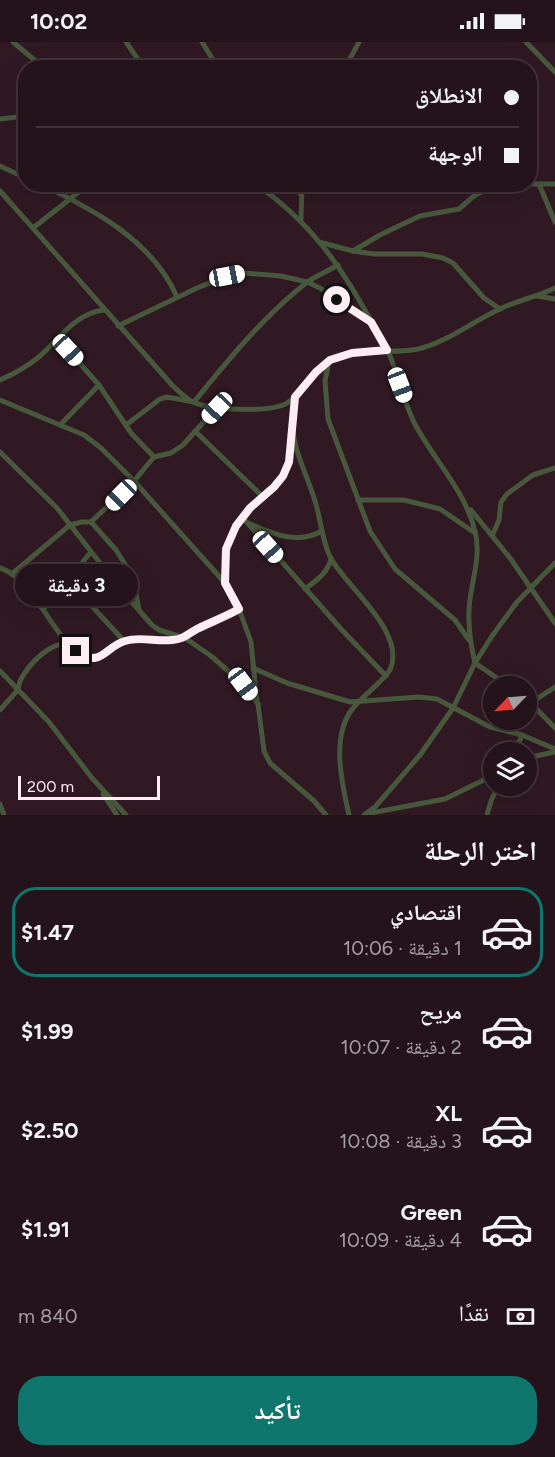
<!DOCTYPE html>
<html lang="ar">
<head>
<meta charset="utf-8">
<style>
	:root { --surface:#24131a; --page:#2c1c23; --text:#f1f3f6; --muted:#a39ea2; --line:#413239; --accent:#0f766e }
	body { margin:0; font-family:Figtree,"Noto Naskh Arabic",sans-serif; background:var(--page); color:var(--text); direction:rtl; height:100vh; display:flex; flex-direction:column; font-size:22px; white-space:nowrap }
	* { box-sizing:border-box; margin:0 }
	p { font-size:20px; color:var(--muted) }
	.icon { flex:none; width:33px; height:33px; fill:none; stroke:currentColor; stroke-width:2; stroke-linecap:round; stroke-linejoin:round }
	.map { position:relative; height:773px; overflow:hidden; direction:ltr }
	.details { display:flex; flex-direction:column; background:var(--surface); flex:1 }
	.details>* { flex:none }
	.guide { position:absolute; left:18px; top:18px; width:519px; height:132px; border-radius:24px; box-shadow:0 6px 24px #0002,0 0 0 2px var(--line); direction:rtl; display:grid; align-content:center; height:132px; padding:0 18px; background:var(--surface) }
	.needle { width:39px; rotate:245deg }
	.buttons { position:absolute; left:483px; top:634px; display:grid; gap:12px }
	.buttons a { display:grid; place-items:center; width:54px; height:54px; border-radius:50%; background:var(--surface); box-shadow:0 6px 24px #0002,0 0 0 2px var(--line); font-size:30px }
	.scale { position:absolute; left:18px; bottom:15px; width:142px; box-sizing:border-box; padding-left:6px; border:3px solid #feedf3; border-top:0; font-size:16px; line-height:21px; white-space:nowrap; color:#feedf3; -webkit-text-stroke:4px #301923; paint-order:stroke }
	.end { position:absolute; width:27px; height:27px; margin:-14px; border:8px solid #feedf3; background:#111; box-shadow:0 0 0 3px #111 }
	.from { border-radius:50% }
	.bubble { position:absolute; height:42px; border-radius:21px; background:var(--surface); box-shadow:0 6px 24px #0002,0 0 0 2px var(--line); font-size:20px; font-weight:700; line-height:42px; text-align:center; direction:rtl }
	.car { position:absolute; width:18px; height:36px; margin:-18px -9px; border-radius:8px; box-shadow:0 0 4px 2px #0007; background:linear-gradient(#fff 24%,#345 0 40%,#fff 0 76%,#345 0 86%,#fff 0) }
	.guide b { display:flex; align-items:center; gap:21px; height:57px; font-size:22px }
	.guide b+b { border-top:2px solid var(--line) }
	.guide i { width:15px; height:15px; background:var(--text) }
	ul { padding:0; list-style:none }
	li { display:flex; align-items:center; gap:18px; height:90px; margin:0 12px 9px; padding:0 6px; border:3px solid transparent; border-radius:24px }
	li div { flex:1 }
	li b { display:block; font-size:22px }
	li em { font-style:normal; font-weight:700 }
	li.on { border-color:var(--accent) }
	li>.icon { width:54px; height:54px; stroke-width:1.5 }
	h2 { padding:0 18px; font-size:27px; line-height:72px }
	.pay { display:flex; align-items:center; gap:15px; height:66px; padding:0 18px; font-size:22px }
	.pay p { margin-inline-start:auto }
	.cta { display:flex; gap:12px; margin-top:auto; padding:12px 18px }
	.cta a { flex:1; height:69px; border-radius:24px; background:var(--accent); color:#fff; font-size:24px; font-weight:700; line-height:69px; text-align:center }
	.status { display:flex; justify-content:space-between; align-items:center; height:42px; padding:0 30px; background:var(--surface); direction:ltr }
	.status svg { height:16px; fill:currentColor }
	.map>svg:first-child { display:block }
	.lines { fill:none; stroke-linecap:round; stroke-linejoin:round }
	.minor { stroke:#48583c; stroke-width:5 }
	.route { stroke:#feedf3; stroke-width:8 }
</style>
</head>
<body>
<div class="status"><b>10:02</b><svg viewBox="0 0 49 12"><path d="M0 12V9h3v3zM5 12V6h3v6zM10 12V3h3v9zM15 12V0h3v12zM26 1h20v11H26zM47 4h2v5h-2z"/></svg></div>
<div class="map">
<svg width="555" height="773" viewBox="0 0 555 773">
	<rect width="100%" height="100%" fill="#301923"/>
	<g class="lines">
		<g class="minor">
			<path d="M13,0L44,26"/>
			<path d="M126,0L144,26"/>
			<path d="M202,0L218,26"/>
			<path d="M526,0L555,30"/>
			<path d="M345,26L359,0"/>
			<path d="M0,77L26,74"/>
			<path d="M0,124L26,136"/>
			<path d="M40,142C93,167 153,199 177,255"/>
			<path d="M256,142C310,180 339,221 370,277C376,288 383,298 388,309C399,334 404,363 417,386C436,420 466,451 475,489C481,512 473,535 470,557C467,578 470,600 475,621L510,645"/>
			<path d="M296,142L301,153"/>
			<path d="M530,142H555"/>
			<path d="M539,142L555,180"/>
			<path d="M0,149L172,343C178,349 185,356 193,360C210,368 271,371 287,361C308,348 315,321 341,314C366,306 393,312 418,307C448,300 473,279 500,267C518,258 537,255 555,246"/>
			<path d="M301,178L302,142"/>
			<path d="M33,186L89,142"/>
			<path d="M319,200L353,209L374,212H422L443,216L453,221L484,256L500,267"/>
			<path d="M353,209L380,193L420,174L459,167L475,153L489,147L501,144L526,142"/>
			<path d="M537,254L555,257"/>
			<path d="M118,284L197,246L227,234L244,231L281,234L307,240L320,246L370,280"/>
			<path d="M58,297L99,343L131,391L154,415"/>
			<path d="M329,319L325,339L328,377L370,489L395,527L455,578L469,598"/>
			<path d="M0,338C14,332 28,324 40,314C60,296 76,271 104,268"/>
			<path d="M295,355C294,364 292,374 292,382C294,412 310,438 317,466C321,482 323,500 330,515C346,545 407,590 390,628C380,642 365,652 354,665C330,692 342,742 349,773"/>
			<path d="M0,358L84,393L101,406L134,439L225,541L239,567L251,600L257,660"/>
			<path d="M60,383L99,343"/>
			<path d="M126,383L160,357L167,355L194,360C228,318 263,275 306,241C315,234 328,229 338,223"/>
			<path d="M195,389L262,454"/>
			<path d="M0,410L57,466L121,548L152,583L159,588L185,596L211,614L243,642L258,662L264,709L270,721L314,759L326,773"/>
			<path d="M358,458H404L440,467L475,491"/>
			<path d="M471,468L510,516L555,581"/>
			<path d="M244,477L341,587L386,634"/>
			<path d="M91,480L134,439L154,415L171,411L183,403L217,365"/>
			<path d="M250,482C273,492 298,503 322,489"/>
			<path d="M492,494L499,478L501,460L507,452L533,433L555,426"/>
			<path d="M0,526C39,538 58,614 92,616C107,617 114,601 128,598C143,595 158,600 173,598C184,596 188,591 198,587C211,580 225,575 239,567"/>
			<path d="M13,531L70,483L82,480H91L116,508L133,535L139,568"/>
			<path d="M67,537L124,599"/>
			<path d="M225,541C225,526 224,509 230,495C243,464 281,449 289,419C291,410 291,400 292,391"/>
			<path d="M305,547C317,538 328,531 331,516"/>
			<path d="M44,566L91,510"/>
			<path d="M253,626L287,641L350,660L419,655L437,657L490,685L522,693L555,707"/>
			<path d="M0,629L49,680L92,736L126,773"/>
			<path d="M526,656L555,686"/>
			<path d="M532,660L555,645"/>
			<path d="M0,668C5,662 11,656 16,650C19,646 19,641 21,637C30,621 50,600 69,602"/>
			<path d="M515,711L522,693"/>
			<path d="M526,716L555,710"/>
			<path d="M103,752L117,773"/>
			<path d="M0,762L4,773"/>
			<path d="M371,771L445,757L494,733"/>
			<path d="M364,773L375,765L420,713L453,666L475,621L492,594L517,560L555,521"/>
			<path d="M487,773L491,759L498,744"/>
		</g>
	</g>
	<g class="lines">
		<path class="route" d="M76,609C102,627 104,605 125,599C140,594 156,600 172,598C184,597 186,593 197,587C211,580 225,575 239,567L225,541L226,507L236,484L250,466L274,445L283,434L289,420L295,355L316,330L330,318L352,311L387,308L371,280L337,258"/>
	</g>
</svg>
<div class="buttons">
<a><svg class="needle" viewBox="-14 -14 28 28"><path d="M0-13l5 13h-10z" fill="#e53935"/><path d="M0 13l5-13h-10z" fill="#a39ea2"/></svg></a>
<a><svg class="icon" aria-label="layers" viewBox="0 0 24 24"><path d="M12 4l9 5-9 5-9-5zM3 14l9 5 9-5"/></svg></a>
</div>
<div class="scale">200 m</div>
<i class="end from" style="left:337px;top:258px"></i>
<i class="end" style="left:76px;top:609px"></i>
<div class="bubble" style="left:15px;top:522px;width:123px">3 دقيقة</div>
<i class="car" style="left:227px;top:234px;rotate:79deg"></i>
<i class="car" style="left:68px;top:308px;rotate:137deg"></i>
<i class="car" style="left:400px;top:343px;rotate:159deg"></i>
<i class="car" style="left:217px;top:366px;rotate:223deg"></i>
<i class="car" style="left:121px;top:453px;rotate:225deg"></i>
<i class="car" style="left:268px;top:505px;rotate:138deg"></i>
<i class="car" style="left:243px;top:642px;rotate:143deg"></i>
<div class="guide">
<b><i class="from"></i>الانطلاق</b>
<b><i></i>الوجهة</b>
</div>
</div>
<section class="details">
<h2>اختر الرحلة</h2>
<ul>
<li class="on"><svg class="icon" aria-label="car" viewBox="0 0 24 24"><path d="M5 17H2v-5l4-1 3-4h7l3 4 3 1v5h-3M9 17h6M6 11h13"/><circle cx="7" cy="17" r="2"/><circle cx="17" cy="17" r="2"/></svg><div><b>اقتصادي</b><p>1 دقيقة · 10:06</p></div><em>$1.47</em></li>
<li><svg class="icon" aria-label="car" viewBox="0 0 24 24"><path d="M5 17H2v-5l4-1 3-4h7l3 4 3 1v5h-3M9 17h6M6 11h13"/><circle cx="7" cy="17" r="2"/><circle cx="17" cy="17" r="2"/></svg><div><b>مريح</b><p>2 دقيقة · 10:07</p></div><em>$1.99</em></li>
<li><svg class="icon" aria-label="car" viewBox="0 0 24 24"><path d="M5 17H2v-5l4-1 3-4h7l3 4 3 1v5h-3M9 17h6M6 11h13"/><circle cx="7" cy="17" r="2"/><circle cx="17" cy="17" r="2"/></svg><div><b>XL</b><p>3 دقيقة · 10:08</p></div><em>$2.50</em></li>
<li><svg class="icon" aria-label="car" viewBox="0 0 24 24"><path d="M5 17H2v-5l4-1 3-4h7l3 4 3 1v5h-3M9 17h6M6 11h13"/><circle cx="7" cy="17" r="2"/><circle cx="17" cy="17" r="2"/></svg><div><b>Green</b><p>4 دقيقة · 10:09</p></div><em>$1.91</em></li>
</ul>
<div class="pay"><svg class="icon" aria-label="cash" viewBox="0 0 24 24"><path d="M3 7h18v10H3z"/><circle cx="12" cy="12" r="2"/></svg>نقدًا<p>840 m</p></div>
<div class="cta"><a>تأكيد</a></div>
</section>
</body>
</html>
